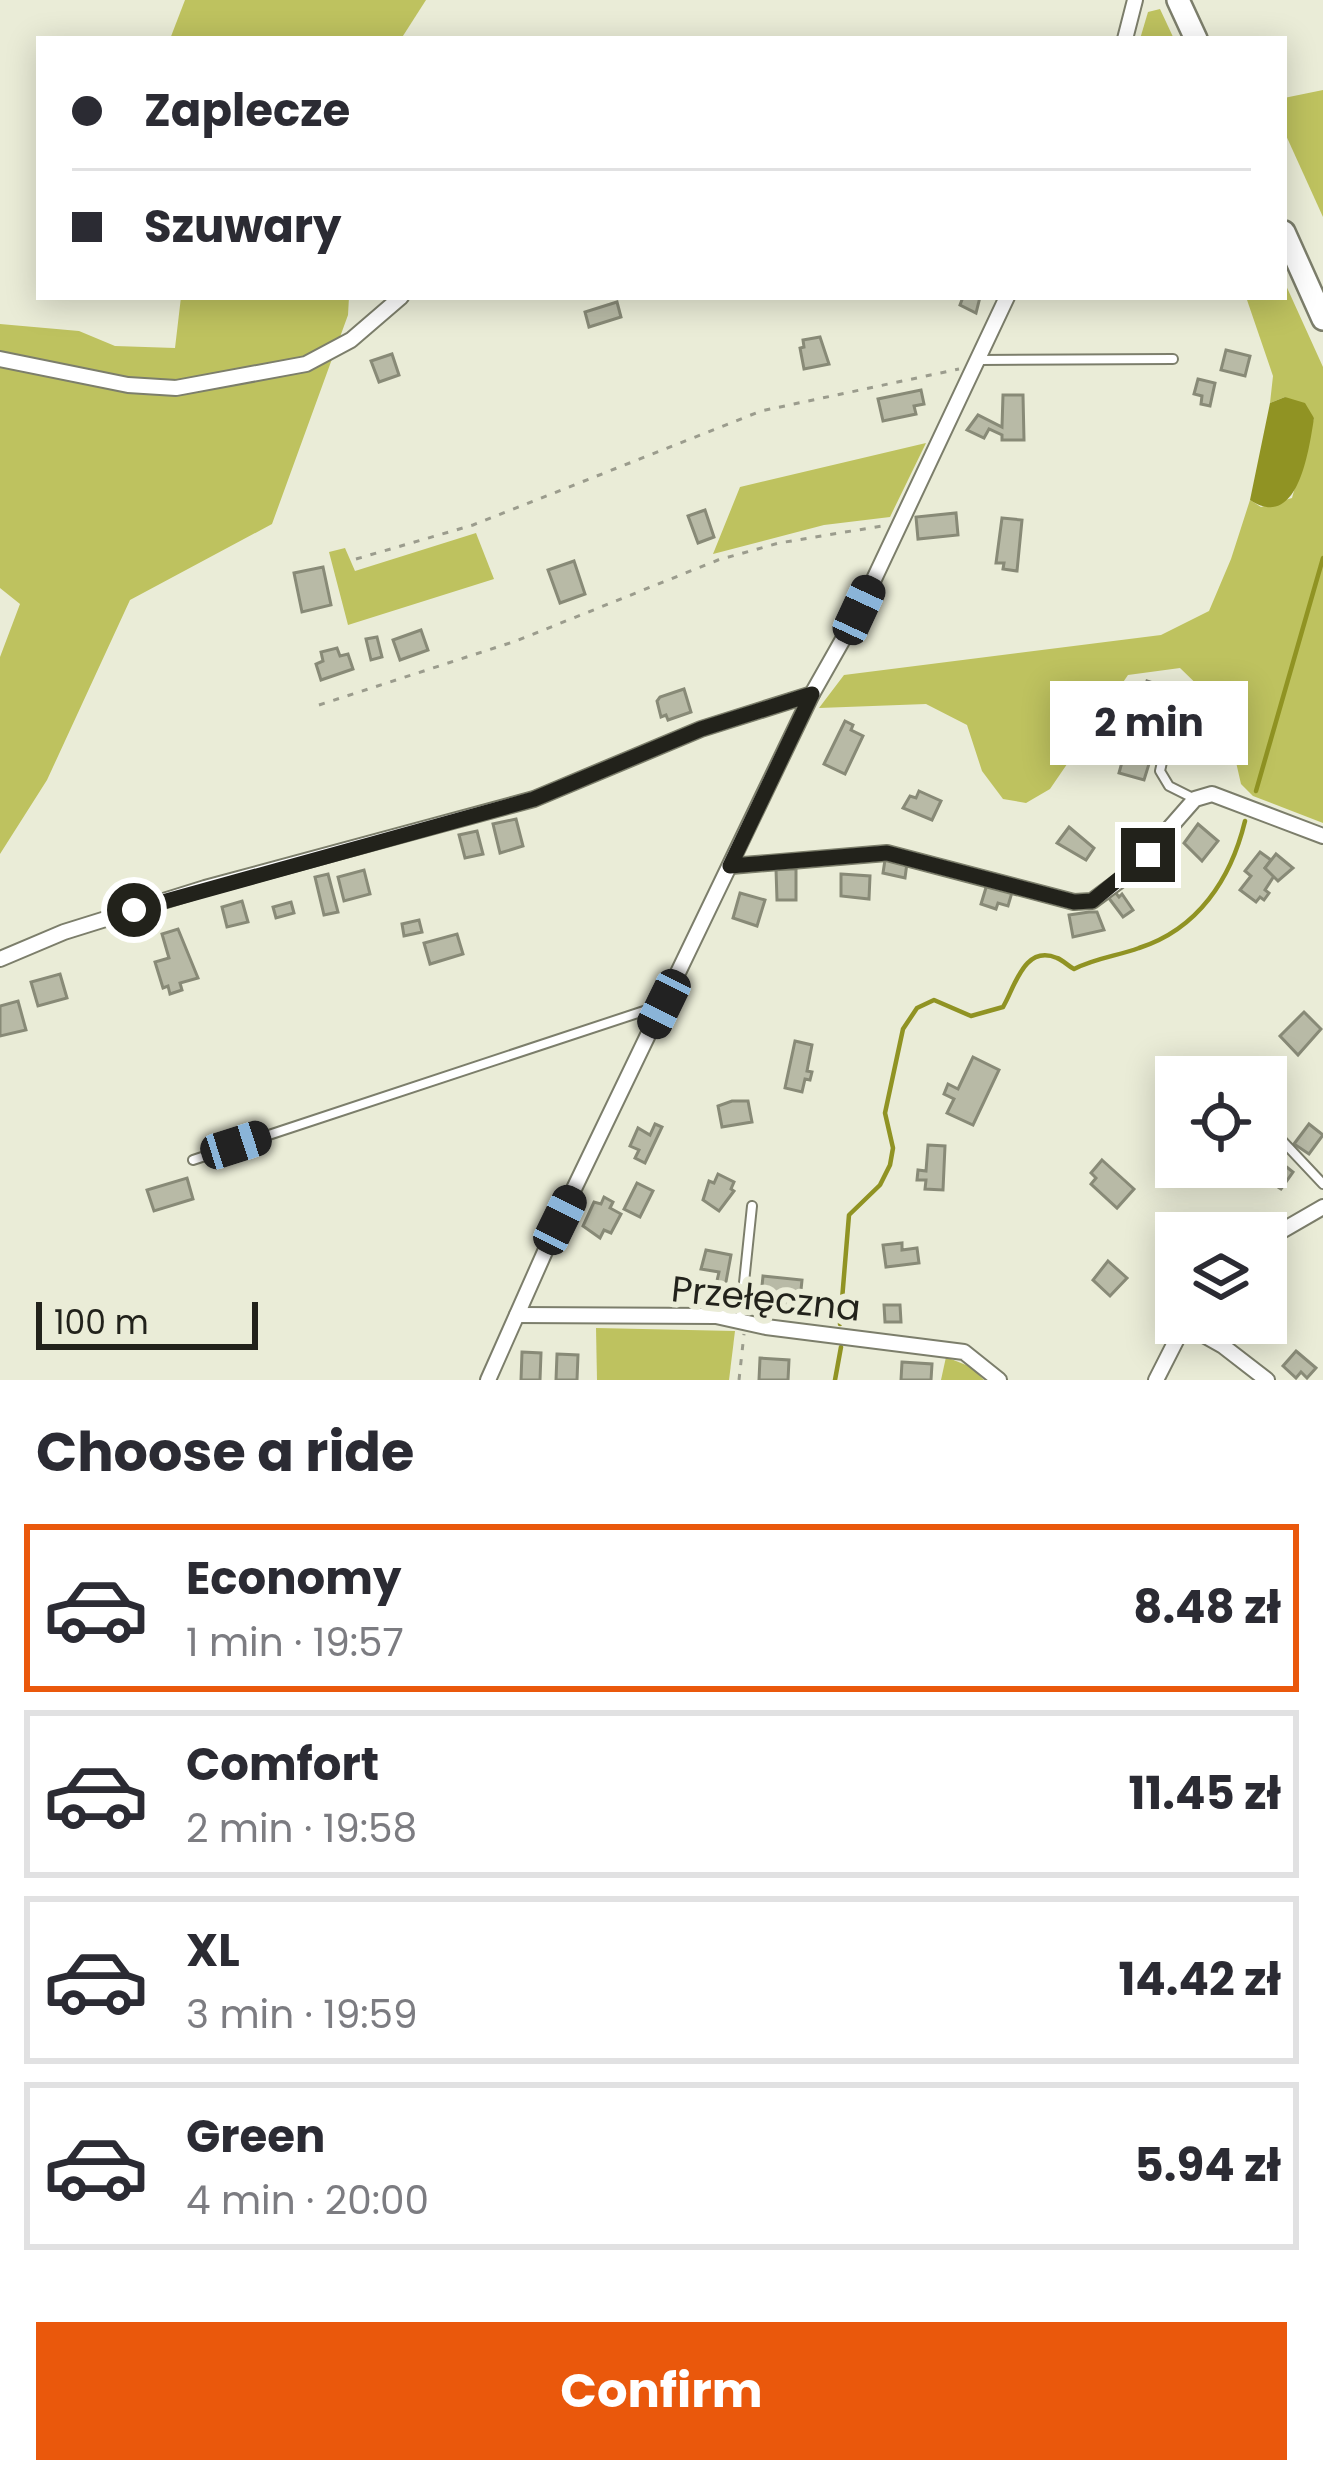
<!DOCTYPE html>
<html lang="en">
<head>
<meta charset="utf-8">
<style>
	:root { --surface:#fff; --page:#f2f2f3; --text:#2b2b33; --muted:#7c7c81; --line:#e1e1e2; --accent:#ea580c }
	body { margin:0; font-family:Poppins,sans-serif; background:var(--page); color:var(--text); height:100vh; display:flex; flex-direction:column; font-size:45px; white-space:nowrap }
	* { box-sizing:border-box; margin:0 }
	p { font-size:39px; color:var(--muted) }
	.icon { flex:none; width:66px; height:66px; fill:none; stroke:currentColor; stroke-width:2; stroke-linecap:round; stroke-linejoin:round }
	.map { position:relative; height:1380px; overflow:hidden }
	.drawer { display:flex; flex-direction:column; background:var(--surface); flex:1 }
	.drawer>* { flex:none }
	.top-card { position:absolute; left:36px; top:36px; width:1251px; height:264px; border-radius:0px; box-shadow:0 6px 30px #0003; display:grid; align-content:center; height:264px; padding:0 36px; background:var(--surface) }
	.fabs { position:absolute; left:1155px; top:1056px; display:grid; gap:24px }
	.fabs a { display:grid; place-items:center; width:132px; height:132px; border-radius:0px; background:var(--surface); box-shadow:0 6px 30px #0003; font-size:60px }
	.scale { position:absolute; left:36px; bottom:30px; width:222px; box-sizing:border-box; padding-left:12px; border:6px solid #22221b; border-top:0; font-size:33px; line-height:42px; white-space:nowrap; color:#22221b; -webkit-text-stroke:9px #eaecd7; paint-order:stroke }
	.end { position:absolute; width:54px; height:54px; margin:-27px; border:15px solid #22221b; background:#fff; box-shadow:0 0 0 6px #fff }
	.from { border-radius:50% }
	.bubble { position:absolute; height:84px; border-radius:0px; background:var(--surface); box-shadow:0 6px 30px #0003; font-size:39px; font-weight:700; line-height:84px; text-align:center }
	.car { position:absolute; width:36px; height:72px; margin:-36px -18px; border-radius:15px; box-shadow:0 0 9px 3px #0007; background:linear-gradient(#222 24%,#8ab4d8 0 40%,#222 0 76%,#8ab4d8 0 86%,#222 0) }
	.top-card b { display:flex; align-items:center; gap:42px; height:114px; font-size:45px }
	.top-card b+b { border-top:3px solid var(--line) }
	.top-card i { width:30px; height:30px; background:var(--text) }
	ul { padding:0; list-style:none }
	li { display:flex; align-items:center; gap:36px; height:168px; margin:0 24px 18px; padding:0 12px; border:6px solid var(--line); border-radius:0px }
	li div { flex:1 }
	li b { display:block; font-size:45px }
	li em { font-style:normal; font-weight:700 }
	li.active { border-color:var(--accent) }
	li>.icon { width:108px; height:108px; stroke-width:1.5 }
	h2 { padding:0 36px; font-size:54px; line-height:144px }
	.button { display:flex; gap:24px; margin-top:auto; padding:24px 36px }
	.button a { flex:1; height:138px; border-radius:0px; background:var(--accent); color:#fff; font-size:48px; font-weight:700; line-height:138px; text-align:center }
	.map>svg:first-child { display:block }
	.green { fill:#bec25f }
	.water { fill:#909323 }
	.lines { fill:none; stroke-linecap:round; stroke-linejoin:round }
	.stream { stroke:#909323; stroke-width:4.5 }
	.building { fill:#b8baa6; stroke:#888a77; stroke-width:3 }
	.lane-casing { stroke:#7c7e6b; stroke-width:12 }
	.street-casing { stroke:#7c7e6b; stroke-width:18 }
	.primary-casing { stroke:#7c7e6b; stroke-width:26 }
	.path { stroke:#9b9c8d; stroke-width:3; stroke-dasharray:6 9; stroke-linecap:butt }
	.lane { stroke:#fff; stroke-width:8 }
	.street { stroke:#fff; stroke-width:14 }
	.primary { stroke:#fff; stroke-width:21 }
	.route { stroke:#22221b; stroke-width:15 }
	.labels { text-anchor:middle; stroke-width:12; stroke-linejoin:round; paint-order:stroke }
	.street-label { font-size:36px; fill:#22221b; stroke:#eaecd7 }
</style>
</head>
<body>
<div class="map">
<svg width="1323" height="1380" viewBox="0 0 1323 1380">
	<rect width="100%" height="100%" fill="#eaecd7"/>
	<g class="green">
		<path d="M185,0H426L401,39H170Z"/>
		<path d="M1160,9L1174,39H1140L1148,12Z"/>
		<path d="M1323,90V217L1284,131V98Z"/>
		<path d="M1284,281L1323,367V823L1253,796L1241,784L1228,727L1212,699L1180,668L1128,675L1050,789L1026,803L1003,799L982,771L967,725L926,704L819,708L844,675L1161,635L1209,611L1231,559L1250,500L1261,507L1292,498L1314,418L1285,397L1270,403L1273,376L1246,297H1284Z"/>
		<path d="M181,297H349L348,315L272,524L130,600L47,780L0,854V657L20,604L0,588V324L79,331L115,346L175,348Z"/>
		<path d="M926,443L890,517L824,525L713,554L740,487Z"/>
		<path d="M476,533L494,579L348,625L329,552L345,548L355,571Z"/>
		<path d="M596,1328L735,1331L729,1380H597Z"/>
		<path d="M946,1357L971,1367L984,1380H941Z"/>
	</g>
	<path class="water" d="M1285,397L1305,403L1314,418C1309,450 1298,532 1250,500L1270,403Z"/>
	<g class="lines">
		<g class="stream">
			<path d="M1256,791L1323,558"/>
			<path d="M840,1324L849,1215L880,1185L890,1165L893,1148L885,1113L903,1029L917,1008L934,1000L971,1016L1003,1007C1015,987 1024,944 1057,958C1063,960 1068,966 1074,969C1095,958 1117,956 1139,948C1198,929 1231,879 1245,821"/>
			<path d="M835,1380L841,1347"/>
		</g>
	</g>
	<g class="building">
		<path d="M963,297H980L976,313L960,305Z"/>
		<path d="M617,302L621,317L589,327L585,312Z"/>
		<path d="M820,337L829,364L804,369L800,348L804,347L803,340Z"/>
		<path d="M1226,350L1250,356L1245,376L1221,370Z"/>
		<path d="M392,354L399,375L379,382L371,361Z"/>
		<path d="M1198,379L1215,383L1210,406L1201,404L1202,396L1194,394Z"/>
		<path d="M921,390L924,404L914,406L916,414L883,421L878,399Z"/>
		<path d="M1003,395H1023L1024,440H1002V435L989,429L984,438L967,430L978,415L1002,427Z"/>
		<path d="M705,510L714,537L698,543L688,516Z"/>
		<path d="M956,513L958,535L918,539L916,517Z"/>
		<path d="M1002,518L1022,520L1017,571L1003,569L1004,563H996Z"/>
		<path d="M574,561L585,594L560,603L548,570Z"/>
		<path d="M323,567L331,605L302,612L294,573Z"/>
		<path d="M421,630L428,650L400,660L393,640Z"/>
		<path d="M377,637L382,657L371,660L366,639Z"/>
		<path d="M337,648L340,656L348,654L353,669L321,680L316,664L323,661L321,652Z"/>
		<path d="M1147,681L1165,687L1157,712L1163,714L1159,727L1153,725L1151,731L1133,724Z"/>
		<path d="M684,689L691,712L668,720L666,715L661,717L657,701L660,697Z"/>
		<path d="M845,721L853,725L851,730L863,736L845,774L824,764Z"/>
		<path d="M1127,744L1153,751L1144,780L1119,773Z"/>
		<path d="M919,791L941,801L932,820L903,808L910,796L916,798Z"/>
		<path d="M516,819L523,846L500,853L493,824Z"/>
		<path d="M1198,824L1218,841L1202,861L1184,843Z"/>
		<path d="M1069,827L1094,848L1086,860L1057,843Z"/>
		<path d="M477,831L483,854L465,858L459,835Z"/>
		<path d="M1260,852L1271,860L1265,868L1274,876L1265,890L1269,893L1264,900L1260,897L1256,902L1240,890L1251,876L1245,871Z"/>
		<path d="M1276,854L1293,868L1278,881L1265,868Z"/>
		<path d="M885,860L907,863L905,878L883,873Z"/>
		<path d="M776,869H796V900H777Z"/>
		<path d="M364,870L370,894L344,901L338,877Z"/>
		<path d="M328,874L338,912L324,915L315,877Z"/>
		<path d="M841,874L870,876L869,899L841,896Z"/>
		<path d="M988,881L1013,889L1008,906L998,903L996,909L981,904Z"/>
		<path d="M1115,892L1119,897L1122,894L1133,910L1123,917L1108,897Z"/>
		<path d="M740,893L765,900L757,926L733,918Z"/>
		<path d="M242,901L248,922L227,927L222,907Z"/>
		<path d="M291,902L294,913L276,918L273,907Z"/>
		<path d="M1089,912H1097L1104,930L1073,937L1069,915Z"/>
		<path d="M419,920L422,932L404,936L402,924Z"/>
		<path d="M178,929L198,978L180,983L182,990L170,994L168,986L163,988L155,962L169,958L162,934Z"/>
		<path d="M457,934L463,954L430,964L424,943Z"/>
		<path d="M60,974L67,998L38,1006L31,982Z"/>
		<path d="M18,1001L26,1030L0,1036V1006Z"/>
		<path d="M1304,1012L1321,1029L1298,1055L1280,1036Z"/>
		<path d="M795,1041L812,1045L807,1071L812,1072L810,1080L805,1079L802,1092L785,1088Z"/>
		<path d="M973,1057L999,1070L973,1125L947,1113L954,1099L944,1094L948,1084L958,1089Z"/>
		<path d="M732,1101H748L752,1122L722,1127L718,1106Z"/>
		<path d="M655,1124L662,1127L645,1163L635,1158L639,1150L630,1146L638,1128L650,1135Z"/>
		<path d="M1309,1124L1323,1135L1309,1154L1294,1144Z"/>
		<path d="M928,1145L945,1146L943,1190L925,1189L926,1180H917L918,1170L926,1171Z"/>
		<path d="M1274,1157L1293,1172L1281,1189L1259,1175Z"/>
		<path d="M1102,1160L1134,1189L1117,1208L1091,1184L1096,1178L1091,1173Z"/>
		<path d="M718,1174L734,1182L731,1189L734,1191L719,1211L703,1200L709,1181L714,1183Z"/>
		<path d="M187,1178L193,1199L154,1211L147,1190Z"/>
		<path d="M637,1183L653,1191L640,1217L624,1209Z"/>
		<path d="M604,1197L613,1202L610,1208L621,1214L611,1233L604,1230L600,1238L583,1226L594,1202L601,1204Z"/>
		<path d="M902,1243V1250L917,1248L919,1263L886,1267L883,1245Z"/>
		<path d="M706,1250L731,1255L725,1287L716,1285L719,1272L701,1269Z"/>
		<path d="M1108,1261L1127,1278L1110,1296L1093,1280Z"/>
		<path d="M763,1276L802,1280L799,1310L773,1308L774,1297L761,1296Z"/>
		<path d="M884,1305H900L901,1322H885Z"/>
		<path d="M1296,1351L1316,1368L1307,1378L1301,1372L1296,1378L1283,1366Z"/>
		<path d="M522,1352L541,1353L540,1380H521Z"/>
		<path d="M557,1354L578,1355L577,1380H556Z"/>
		<path d="M760,1358L789,1360L788,1380H759Z"/>
		<path d="M902,1362L932,1364L931,1380H901Z"/>
	</g>
	<g class="lines">
		<g class="lane-casing">
			<g id="lane">
				<path d="M979,360L1173,359"/>
				<path d="M1172,718L1160,771L1169,786L1193,798"/>
				<path d="M1275,1133L1323,1184"/>
				<path d="M193,1160L662,1005"/>
				<path d="M740,1321L752,1206"/>
			</g>
		</g>
		<g class="street-casing">
			<g id="street">
				<path d="M1125,39L1135,0"/>
				<path d="M0,359L128,385L176,388L306,364L351,340L401,297"/>
				<path d="M731,866L887,853L1074,902L1092,901L1131,872L1195,799L1212,794L1323,836"/>
				<path d="M0,959L64,932L205,888L534,799L701,729L812,694"/>
				<path d="M1266,1240L1323,1207"/>
				<path d="M517,1315L716,1316L766,1327L964,1352L999,1380"/>
				<path d="M1184,1324L1223,1346L1267,1380"/>
				<path d="M488,1380L559,1220L812,694L859,611L1007,297"/>
				<path d="M1156,1380L1185,1323"/>
			</g>
		</g>
		<g class="primary-casing">
			<g id="primary">
				<path d="M1178,0L1196,39"/>
				<path d="M1284,232L1323,319"/>
			</g>
		</g>
		<g class="path">
			<path d="M356,559L473,525L761,411L959,369"/>
			<path d="M319,705L516,641L718,560L779,543L882,526"/>
			<path d="M739,1380L744,1334"/>
		</g>
		<use href="#lane" class="lane"/>
		<use href="#street" class="street"/>
		<use href="#primary" class="primary"/>
	</g>
	<g class="lines">
		<path class="route" d="M134,910L534,799L701,729L812,694L730,866L887,853L1074,902L1092,901L1148,855"/>
	</g>
	<g class="labels">
		<g class="street-label">
			<text transform="translate(766 1298) rotate(6)" y="13">Przełęczna</text>
		</g>
	</g>
</svg>
<div class="fabs">
<a><svg class="icon" aria-label="locate" viewBox="0 0 24 24"><circle cx="12" cy="12" r="6"/><path d="M12 2v4M12 18v4M2 12h4M18 12h4"/></svg></a>
<a><svg class="icon" aria-label="layers" viewBox="0 0 24 24"><path d="M12 4l9 5-9 5-9-5zM3 14l9 5 9-5"/></svg></a>
</div>
<div class="scale">100 m</div>
<i class="end from" style="left:134px;top:910px"></i>
<i class="end" style="left:1148px;top:855px"></i>
<div class="bubble" style="left:1050px;top:681px;width:198px">2 min</div>
<i class="car" style="left:859px;top:610px;rotate:25deg"></i>
<i class="car" style="left:664px;top:1004px;rotate:206deg"></i>
<i class="car" style="left:236px;top:1145px;rotate:72deg"></i>
<i class="car" style="left:560px;top:1220px;rotate:26deg"></i>
<div class="top-card">
<b><i class="from"></i>Zaplecze</b>
<b><i></i>Szuwary</b>
</div>
</div>
<section class="drawer">
<h2>Choose a ride</h2>
<ul>
<li class="active"><svg class="icon" aria-label="car" viewBox="0 0 24 24"><path d="M5 17H2v-5l4-1 3-4h7l3 4 3 1v5h-3M9 17h6M6 11h13"/><circle cx="7" cy="17" r="2"/><circle cx="17" cy="17" r="2"/></svg><div><b>Economy</b><p>1 min · 19:57</p></div><em>8.48 zł</em></li>
<li><svg class="icon" aria-label="car" viewBox="0 0 24 24"><path d="M5 17H2v-5l4-1 3-4h7l3 4 3 1v5h-3M9 17h6M6 11h13"/><circle cx="7" cy="17" r="2"/><circle cx="17" cy="17" r="2"/></svg><div><b>Comfort</b><p>2 min · 19:58</p></div><em>11.45 zł</em></li>
<li><svg class="icon" aria-label="car" viewBox="0 0 24 24"><path d="M5 17H2v-5l4-1 3-4h7l3 4 3 1v5h-3M9 17h6M6 11h13"/><circle cx="7" cy="17" r="2"/><circle cx="17" cy="17" r="2"/></svg><div><b>XL</b><p>3 min · 19:59</p></div><em>14.42 zł</em></li>
<li><svg class="icon" aria-label="car" viewBox="0 0 24 24"><path d="M5 17H2v-5l4-1 3-4h7l3 4 3 1v5h-3M9 17h6M6 11h13"/><circle cx="7" cy="17" r="2"/><circle cx="17" cy="17" r="2"/></svg><div><b>Green</b><p>4 min · 20:00</p></div><em>5.94 zł</em></li>
</ul>
<div class="button"><a>Confirm</a></div>
</section>
</body>
</html>
